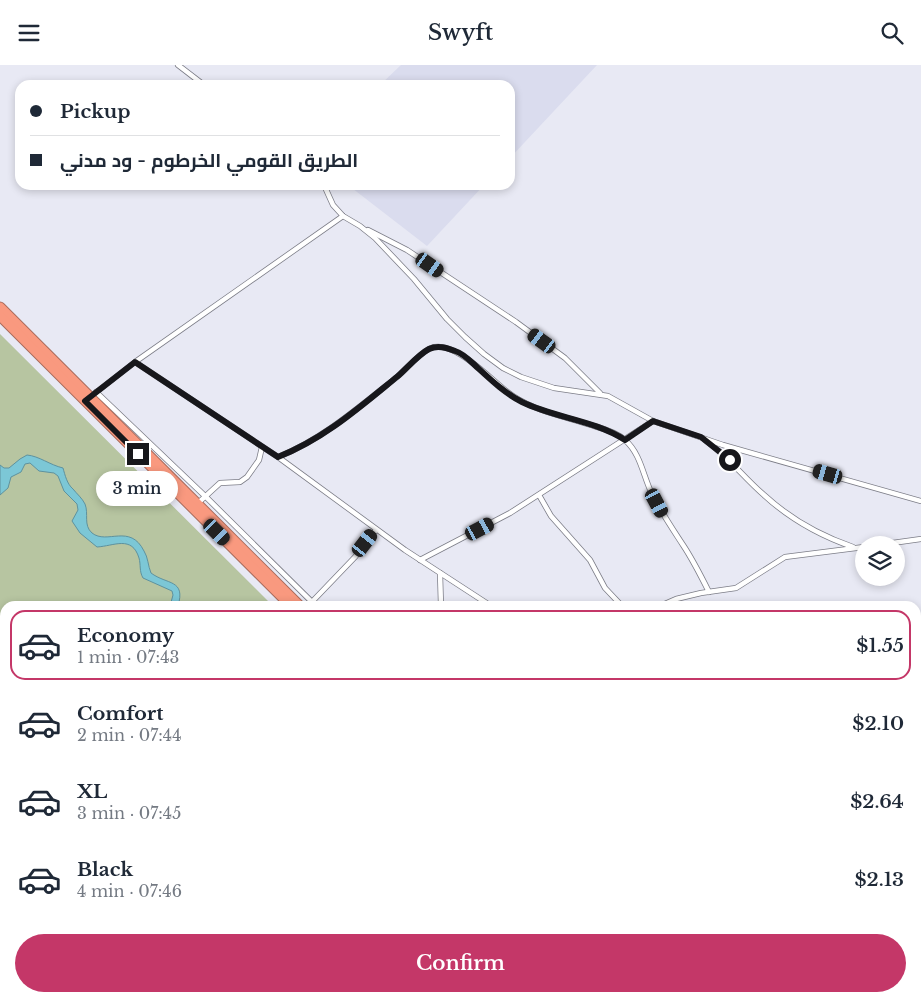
<!DOCTYPE html>
<html lang="en">
<head>
<meta charset="utf-8">
<style>
	:root { --surface:#fff; --page:#f2f2f3; --text:#1f2937; --muted:#747a83; --line:#e0e1e3; --accent:#c43768 }
	body { margin:0; font-family:"Libre Baskerville",Cairo,serif; background:var(--page); color:var(--text); height:100vh; display:flex; flex-direction:column; font-size:19px; white-space:nowrap }
	* { box-sizing:border-box; margin:0 }
	p { font-size:16px; color:var(--muted) }
	.icon { flex:none; width:28px; height:28px; fill:none; stroke:currentColor; stroke-width:2; stroke-linecap:round; stroke-linejoin:round }
	.map { position:relative; flex:1; overflow:hidden }
	.panel { position:absolute; left:0px; top:536px; width:921px; height:401px; display:flex; flex-direction:column; background:var(--surface); border-radius:15px 15px 0 0; box-shadow:0 2px 8px #0003 }
	.panel>* { flex:none }
	.guide { position:absolute; left:15px; top:15px; width:500px; height:110px; border-radius:15px; box-shadow:0 2px 8px #0003; display:grid; align-content:center; height:110px; padding:0 15px; background:var(--surface) }
	.buttons { position:absolute; left:855px; top:471px; display:grid; gap:10px }
	.buttons a { display:grid; place-items:center; width:50px; height:50px; border-radius:50%; background:var(--surface); box-shadow:0 2px 8px #0003; font-size:25px }
	.end { position:absolute; width:22px; height:22px; margin:-11px; border:6px solid #17171b; background:#fff; box-shadow:0 0 0 2px #fff }
	.from { border-radius:50% }
	.bubble { position:absolute; height:35px; border-radius:18px; background:var(--surface); box-shadow:0 2px 8px #0003; font-size:16px; font-weight:600; line-height:35px; text-align:center }
	.car { position:absolute; width:15px; height:30px; margin:-15px -8px; border-radius:6px; box-shadow:0 0 4px 1px #0007; background:linear-gradient(#222 24%,#8ab4d8 0 40%,#222 0 76%,#8ab4d8 0 86%,#222 0) }
	.guide b { display:flex; align-items:center; gap:18px; height:48px; font-size:19px }
	.guide b+b { border-top:1px solid var(--line) }
	.guide i { width:12px; height:12px; background:var(--text) }
	ul { padding:9px 0 0; list-style:none }
	li { display:flex; align-items:center; gap:15px; height:70px; margin:0 10px 8px; padding:0 5px; border:2px solid transparent; border-radius:15px }
	li div { flex:1 }
	li b { display:block; font-size:19px }
	li em { font-style:normal; font-weight:600 }
	li.active { border-color:var(--accent) }
	li>.icon { width:45px; height:45px; stroke-width:1.5 }
	.primary-button { display:flex; gap:10px; margin-top:auto; padding:10px 15px }
	.primary-button a { flex:1; height:58px; border-radius:30px; background:var(--accent); color:#fff; font-size:20px; font-weight:600; line-height:58px; text-align:center }
	header { display:flex; justify-content:space-between; align-items:center; height:65px; padding:0 15px; background:var(--surface); font-size:22px; font-weight:600 }
	.map>svg:first-child { display:block }
	.built { fill:#dadcee }
	.green { fill:#b7c5a1 }
	.water { fill:#7cc7d6; stroke:#5e929e }
	.lines { fill:none; stroke-linecap:round; stroke-linejoin:round }
	.street-casing { stroke:#7c7d87; stroke-width:6 }
	.secondary-casing { stroke:#7c7d87; stroke-width:8 }
	.highway-casing { stroke:#aa6c5c; stroke-width:11 }
	.street { stroke:#fff; stroke-width:4.5 }
	.secondary { stroke:#fde0d9; stroke-width:6 }
	.highway { stroke:#f9997f; stroke-width:9 }
	.rail { stroke:#5b5b62; stroke-width:2; stroke-dasharray:6 6; stroke-linecap:butt }
	.route { stroke:#17171b; stroke-width:6 }
</style>
</head>
<body>
<header><svg class="icon" aria-label="menu" viewBox="0 0 24 24"><path d="M4 6h16M4 12h16M4 18h16"/></svg>Swyft<svg class="icon" aria-label="search" viewBox="0 0 24 24"><circle cx="10" cy="10" r="6"/><path d="M15 15l6 6"/></svg></header>
<div class="map">
<svg width="921" height="937" viewBox="0 0 921 937">
	<rect width="100%" height="100%" fill="#e8e9f4"/>
	<g class="built">
		<path d="M401,0H597L510,93V20H380Z"/>
		<path d="M348,120H484L427,181Z"/>
	</g>
	<g class="green">
		<path d="M0,269L273,541H5V627L0,621Z"/>
		<path d="M665,932L670,937H253L249,933Z"/>
	</g>
	<path class="water" d="M27,390C39,391 50,400 63,403C65,410 67,419 73,424C77,429 82,433 85,439C89,449 83,460 92,468C107,480 130,458 144,486C148,492 148,501 151,508C167,520 186,514 178,541H170L173,530L172,526L143,513C139,506 141,500 139,493C132,470 114,481 97,482L80,468L72,456L78,445L77,439L64,426L58,411L54,408L39,406L30,398L25,399L21,407L11,412L8,423L0,430V400L4,403H9L20,394Z"/>
	<g class="lines">
		<g class="street-casing">
			<g id="street">
				<path d="M178,0L204,20"/>
				<path d="M324,120L333,140L343,151L360,161L375,173L414,214L447,254L465,272L484,289L503,303L521,312L554,323L608,331L653,356L723,380L921,436"/>
				<path d="M368,165L407,185L516,257L565,293L600,328"/>
				<path d="M135,297L278,392L405,485L491,541"/>
				<path d="M96,327L206,432L312,537"/>
				<path d="M90,332L135,297L343,151"/>
				<path d="M705,375C729,392 743,412 764,430C789,453 821,471 853,482"/>
				<path d="M278,392C323,374 359,342 397,312C406,304 421,287 431,283C456,274 493,318 513,331C537,347 567,352 594,361C605,364 617,368 625,375C641,389 643,411 652,429C661,447 672,463 683,480C693,495 701,511 709,527"/>
				<path d="M539,430L551,451L590,495L605,523L622,541"/>
				<path d="M197,439L220,418L240,417L247,412L259,395L262,382"/>
				<path d="M878,480L921,474"/>
				<path d="M420,495L510,448L653,356"/>
				<path d="M440,508L441,541"/>
				<path d="M308,541L355,492L376,465"/>
				<path d="M660,541L676,534L701,528L736,523L785,492L864,482"/>
				<path d="M0,628L5,634"/>
				<path d="M0,670L5,666"/>
				<path d="M0,713L5,709"/>
				<path d="M0,756L5,752"/>
				<path d="M0,795L5,791"/>
				<path d="M0,819L5,826"/>
				<path d="M916,861H921"/>
				<path d="M51,932L55,937"/>
				<path d="M109,932L113,937"/>
				<path d="M168,932L172,937"/>
				<path d="M244,932L247,937"/>
				<path d="M128,937L133,932"/>
				<path d="M231,937L236,932"/>
			</g>
		</g>
		<g class="secondary-casing">
			<path id="secondary" d="M916,568L921,567"/>
		</g>
		<g class="highway-casing">
			<g id="highway">
				<path d="M0,242L300,541"/>
				<path d="M0,251L291,541"/>
				<path d="M682,932L687,937"/>
				<path d="M691,932L695,937"/>
			</g>
		</g>
		<use href="#street" class="street"/>
		<use href="#secondary" class="secondary"/>
		<use href="#highway" class="highway"/>
		<g class="rail">
			<path d="M0,863L5,869"/>
			<path d="M56,932L60,937"/>
		</g>
	</g>
	<g class="lines">
		<path class="route" d="M138,389L85,336L135,297L278,392C324,374 360,342 398,311C407,303 419,289 429,284C437,280 448,283 455,286C465,289 472,298 479,304C492,316 506,329 522,337C555,353 594,355 625,375L653,356L701,372L730,395"/>
	</g>
</svg>
<div class="buttons">
<a><svg class="icon" aria-label="layers" viewBox="0 0 24 24"><path d="M12 4l9 5-9 5-9-5zM3 14l9 5 9-5"/></svg></a>
</div>
<i class="end from" style="left:730px;top:395px"></i>
<i class="end" style="left:138px;top:389px"></i>
<div class="bubble" style="left:96px;top:406px;width:82px">3 min</div>
<i class="car" style="left:430px;top:200px;rotate:125deg"></i>
<i class="car" style="left:542px;top:276px;rotate:306deg"></i>
<i class="car" style="left:828px;top:409px;rotate:286deg"></i>
<i class="car" style="left:657px;top:438px;rotate:152deg"></i>
<i class="car" style="left:480px;top:464px;rotate:62deg"></i>
<i class="car" style="left:217px;top:467px;rotate:135deg"></i>
<i class="car" style="left:365px;top:478px;rotate:38deg"></i>
<div class="guide">
<b><i class="from"></i>Pickup</b>
<b><i></i>الطريق القومي الخرطوم - ود مدني</b>
</div>
<section class="panel">
<ul>
<li class="active"><svg class="icon" aria-label="car" viewBox="0 0 24 24"><path d="M5 17H2v-5l4-1 3-4h7l3 4 3 1v5h-3M9 17h6M6 11h13"/><circle cx="7" cy="17" r="2"/><circle cx="17" cy="17" r="2"/></svg><div><b>Economy</b><p>1 min · 07:43</p></div><em>$1.55</em></li>
<li><svg class="icon" aria-label="car" viewBox="0 0 24 24"><path d="M5 17H2v-5l4-1 3-4h7l3 4 3 1v5h-3M9 17h6M6 11h13"/><circle cx="7" cy="17" r="2"/><circle cx="17" cy="17" r="2"/></svg><div><b>Comfort</b><p>2 min · 07:44</p></div><em>$2.10</em></li>
<li><svg class="icon" aria-label="car" viewBox="0 0 24 24"><path d="M5 17H2v-5l4-1 3-4h7l3 4 3 1v5h-3M9 17h6M6 11h13"/><circle cx="7" cy="17" r="2"/><circle cx="17" cy="17" r="2"/></svg><div><b>XL</b><p>3 min · 07:45</p></div><em>$2.64</em></li>
<li><svg class="icon" aria-label="car" viewBox="0 0 24 24"><path d="M5 17H2v-5l4-1 3-4h7l3 4 3 1v5h-3M9 17h6M6 11h13"/><circle cx="7" cy="17" r="2"/><circle cx="17" cy="17" r="2"/></svg><div><b>Black</b><p>4 min · 07:46</p></div><em>$2.13</em></li>
</ul>
<div class="primary-button"><a>Confirm</a></div>
</section>
</div>
</body>
</html>
